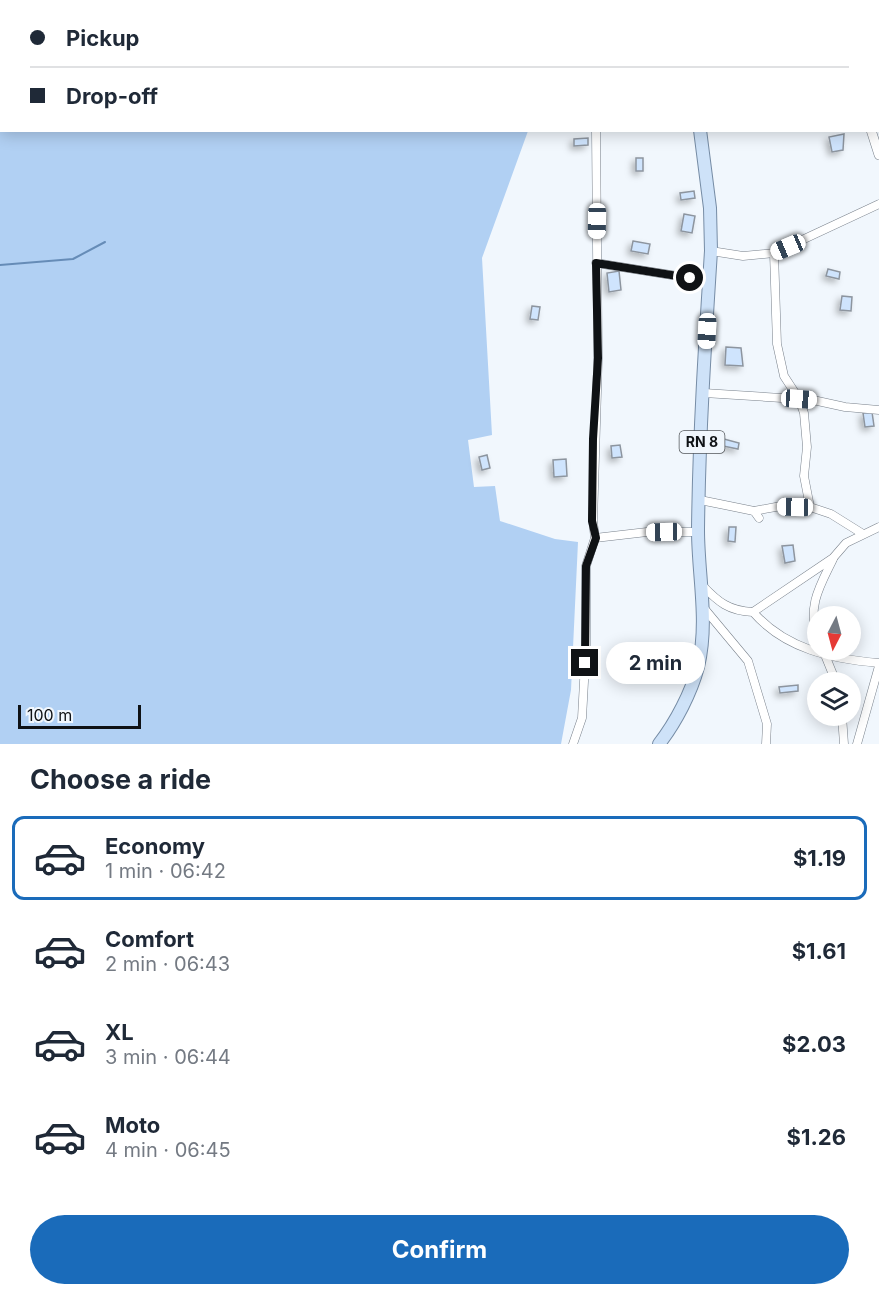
<!DOCTYPE html>
<html lang="en">
<head>
<meta charset="utf-8">
<style>
	:root { --surface:#fff; --page:#f2f2f3; --text:#1f2937; --muted:#747a83; --line:#e0e1e3; --accent:#1a6bba }
	body { margin:0; font-family:Inter,sans-serif; background:var(--page); color:var(--text); height:100vh; display:flex; flex-direction:column; font-size:22px; white-space:nowrap }
	* { box-sizing:border-box; margin:0 }
	p { font-size:20px; color:var(--muted) }
	.icon { flex:none; width:33px; height:33px; fill:none; stroke:currentColor; stroke-width:2; stroke-linecap:round; stroke-linejoin:round }
	.map { position:relative; height:744px; overflow:hidden }
	.drawer { display:flex; flex-direction:column; background:var(--surface); flex:1 }
	.drawer>* { flex:none }
	.guide { position:absolute; left:0px; top:0px; width:879px; height:132px; box-shadow:0 3px 15px #0003; display:grid; align-content:center; height:132px; padding:0 30px; background:var(--surface) }
	.needle { width:39px; rotate:186deg }
	.buttons { position:absolute; left:807px; top:606px; display:grid; gap:12px }
	.buttons a { display:grid; place-items:center; width:54px; height:54px; border-radius:50%; background:var(--surface); box-shadow:0 3px 15px #0003; font-size:30px }
	.scale { position:absolute; left:18px; bottom:15px; width:123px; box-sizing:border-box; padding-left:6px; border:3px solid #0f1215; border-top:0; font-size:16px; line-height:21px; white-space:nowrap; color:#0f1215; -webkit-text-stroke:4px #f1f7fd; paint-order:stroke }
	.end { position:absolute; width:27px; height:27px; margin:-14px; border:8px solid #0f1215; background:#fff; box-shadow:0 0 0 3px #fff }
	.from { border-radius:50% }
	.bubble { position:absolute; height:42px; border-radius:21px; background:var(--surface); box-shadow:0 3px 15px #0003; font-size:20px; font-weight:700; line-height:42px; text-align:center }
	.car { position:absolute; width:18px; height:36px; margin:-18px -9px; border-radius:8px; box-shadow:0 0 4px 2px #0007; background:linear-gradient(#fff 24%,#345 0 40%,#fff 0 76%,#345 0 86%,#fff 0) }
	.guide b { display:flex; align-items:center; gap:21px; height:57px; font-size:22px }
	.guide b+b { border-top:2px solid var(--line) }
	.guide i { width:15px; height:15px; background:var(--text) }
	ul { padding:0; list-style:none }
	li { display:flex; align-items:center; gap:18px; height:84px; margin:0 12px 9px; padding:0 18px; border:3px solid transparent; border-radius:12px }
	li div { flex:1 }
	li b { display:block; font-size:22px }
	li em { font-style:normal; font-weight:700 }
	li.on { border-color:var(--accent) }
	li>.icon { width:54px; height:54px; stroke-width:1.5 }
	h2 { padding:0 30px; font-size:27px; line-height:72px }
	.action { display:flex; gap:12px; margin-top:auto; padding:12px 30px }
	.action a { flex:1; height:69px; border-radius:36px; background:var(--accent); color:#fff; font-size:24px; font-weight:700; line-height:69px; text-align:center }
	.map>svg:first-child { display:block }
	.green { fill:#b1d0f3 }
	.lines { fill:none; stroke-linecap:round; stroke-linejoin:round }
	.stream { stroke:#668cb7; stroke-width:2 }
	.building { fill:#cfe4fd; stroke:#8d959f; stroke-width:1.5; filter:url(#shadow) }
	.minor-casing { stroke:#79818b; stroke-width:9 }
	.tertiary-casing { stroke:#79818b; stroke-width:10 }
	.primary-casing { stroke:#768ca5; stroke-width:14 }
	.minor { stroke:#fff; stroke-width:8 }
	.tertiary { stroke:#fff; stroke-width:9 }
	.primary { stroke:#cee2f8; stroke-width:12 }
	.route { stroke:#0f1215; stroke-width:8 }
	.labels { text-anchor:middle; stroke-width:4.5; stroke-linejoin:round; paint-order:stroke }
	.shield { fill:#f1f7fd; stroke:#53575b; stroke-width:1.5 }
	.shield-label { font-size:14px; font-weight:bold; fill:#0f1215 }
</style>
</head>
<body>
<div class="map">
<svg width="879" height="744" viewBox="0 0 879 744">
	<defs>
		<filter id="shadow"><feDropShadow dx="-3.5" dy="3.5" stdDeviation="3" flood-color="#0004"/></filter>
	</defs>
	<rect width="100%" height="100%" fill="#f1f7fd"/>
	<path class="green" d="M0,0H535L2,2V130L528,131L482,258L492,435L468,440L474,487L495,486L500,521L555,539L578,542L571,690L561,744H0Z"/>
	<g class="lines">
		<path class="stream" d="M0,265L73,259L105,242"/>
	</g>
	<g class="building">
		<path d="M844,134L843,150L832,152L829,137Z"/>
		<path d="M588,138V145L574,146V139Z"/>
		<rect x="636" y="158" width="7" height="13"/>
		<path d="M694,191L695,198L681,200L680,193Z"/>
		<path d="M684,214L695,216L692,233L681,231Z"/>
		<path d="M633,241L650,244L648,254L631,251Z"/>
		<path d="M828,269L840,272L839,279L826,276Z"/>
		<path d="M619,271L621,290L609,292L607,273Z"/>
		<path d="M842,296L852,297L851,311L840,310Z"/>
		<path d="M532,306L540,307L538,320L530,319Z"/>
		<path d="M726,347L741,348L743,366L725,365Z"/>
		<path d="M872,412L874,426L865,427L863,413Z"/>
		<path d="M724,439L739,443L738,449L723,446Z"/>
		<path d="M620,445L622,457L612,458L611,446Z"/>
		<path d="M487,455L490,468L482,470L479,457Z"/>
		<path d="M566,459L567,476L554,477L553,460Z"/>
		<path d="M729,527H736L735,542L728,541Z"/>
		<path d="M793,545L795,561L785,563L782,546Z"/>
		<path d="M798,685V691L780,693L779,687Z"/>
	</g>
	<g class="lines">
		<g class="minor-casing">
			<g id="minor">
				<path d="M599,2V0"/>
				<path d="M878,9H879"/>
				<path d="M878,116H879"/>
				<path d="M711,251L743,256L774,253L879,204"/>
				<path d="M774,253L777,344L784,376L799,399L804,413L807,447L804,476L810,507L831,514L863,534"/>
				<path d="M596,263L709,281"/>
				<path d="M704,393L813,400L845,407L879,410"/>
				<path d="M700,500L754,511L759,518"/>
				<path d="M754,511L781,506L810,507"/>
				<path d="M595,538L647,532H698"/>
				<path d="M702,585C718,602 729,611 753,612C785,649 832,659 879,663"/>
				<path d="M703,607L748,661L767,724L766,744"/>
				<path d="M753,612L833,558L846,543L879,527"/>
				<path d="M818,636C806,607 821,584 833,559"/>
				<path d="M823,650L836,682"/>
				<path d="M842,716L844,744"/>
				<path d="M573,744L582,718L586,645V566L595,538L593,521L598,358L596,130"/>
				<path d="M857,744L879,666"/>
			</g>
		</g>
		<g class="tertiary-casing">
			<g id="tertiary">
				<path d="M820,0L821,2"/>
				<path d="M871,130L879,155"/>
			</g>
		</g>
		<g class="primary-casing">
			<g id="primary">
				<path d="M687,0L688,2"/>
				<path d="M659,744C676,722 691,693 698,667C709,621 698,576 698,530C699,437 705,344 711,251L710,208L700,130"/>
			</g>
		</g>
		<use href="#minor" class="minor"/>
		<use href="#tertiary" class="tertiary"/>
		<use href="#primary" class="primary"/>
	</g>
	<g class="lines">
		<path class="route" d="M585,663L586,566L596,538L592,521L593,439L598,358L596,263L690,278"/>
	</g>
	<g class="labels">
		<rect class="shield" x="679.5" y="431" width="45" height="22" rx="4.5"/>
		<g class="shield-label">
			<text x="702" y="447">RN 8</text>
		</g>
	</g>
</svg>
<div class="buttons">
<a><svg class="needle" viewBox="-14 -14 28 28"><path d="M0-13l5 13h-10z" fill="#e53935"/><path d="M0 13l5-13h-10z" fill="#747a83"/></svg></a>
<a><svg class="icon" aria-label="layers" viewBox="0 0 24 24"><path d="M12 4l9 5-9 5-9-5zM3 14l9 5 9-5"/></svg></a>
</div>
<div class="scale">100 m</div>
<i class="end from" style="left:690px;top:278px"></i>
<i class="end" style="left:585px;top:663px"></i>
<div class="bubble" style="left:606px;top:642px;width:99px">2 min</div>
<i class="car" style="left:597px;top:221px;rotate:181deg"></i>
<i class="car" style="left:788px;top:247px;rotate:247deg"></i>
<i class="car" style="left:707px;top:331px;rotate:183deg"></i>
<i class="car" style="left:799px;top:399px;rotate:94deg"></i>
<i class="car" style="left:795px;top:507px;rotate:271deg"></i>
<i class="car" style="left:664px;top:532px;rotate:269deg"></i>
<div class="guide">
<b><i class="from"></i>Pickup</b>
<b><i></i>Drop-off</b>
</div>
</div>
<section class="drawer">
<h2>Choose a ride</h2>
<ul>
<li class="on"><svg class="icon" aria-label="car" viewBox="0 0 24 24"><path d="M5 17H2v-5l4-1 3-4h7l3 4 3 1v5h-3M9 17h6M6 11h13"/><circle cx="7" cy="17" r="2"/><circle cx="17" cy="17" r="2"/></svg><div><b>Economy</b><p>1 min · 06:42</p></div><em>$1.19</em></li>
<li><svg class="icon" aria-label="car" viewBox="0 0 24 24"><path d="M5 17H2v-5l4-1 3-4h7l3 4 3 1v5h-3M9 17h6M6 11h13"/><circle cx="7" cy="17" r="2"/><circle cx="17" cy="17" r="2"/></svg><div><b>Comfort</b><p>2 min · 06:43</p></div><em>$1.61</em></li>
<li><svg class="icon" aria-label="car" viewBox="0 0 24 24"><path d="M5 17H2v-5l4-1 3-4h7l3 4 3 1v5h-3M9 17h6M6 11h13"/><circle cx="7" cy="17" r="2"/><circle cx="17" cy="17" r="2"/></svg><div><b>XL</b><p>3 min · 06:44</p></div><em>$2.03</em></li>
<li><svg class="icon" aria-label="car" viewBox="0 0 24 24"><path d="M5 17H2v-5l4-1 3-4h7l3 4 3 1v5h-3M9 17h6M6 11h13"/><circle cx="7" cy="17" r="2"/><circle cx="17" cy="17" r="2"/></svg><div><b>Moto</b><p>4 min · 06:45</p></div><em>$1.26</em></li>
</ul>
<div class="action"><a>Confirm</a></div>
</section>
</body>
</html>
